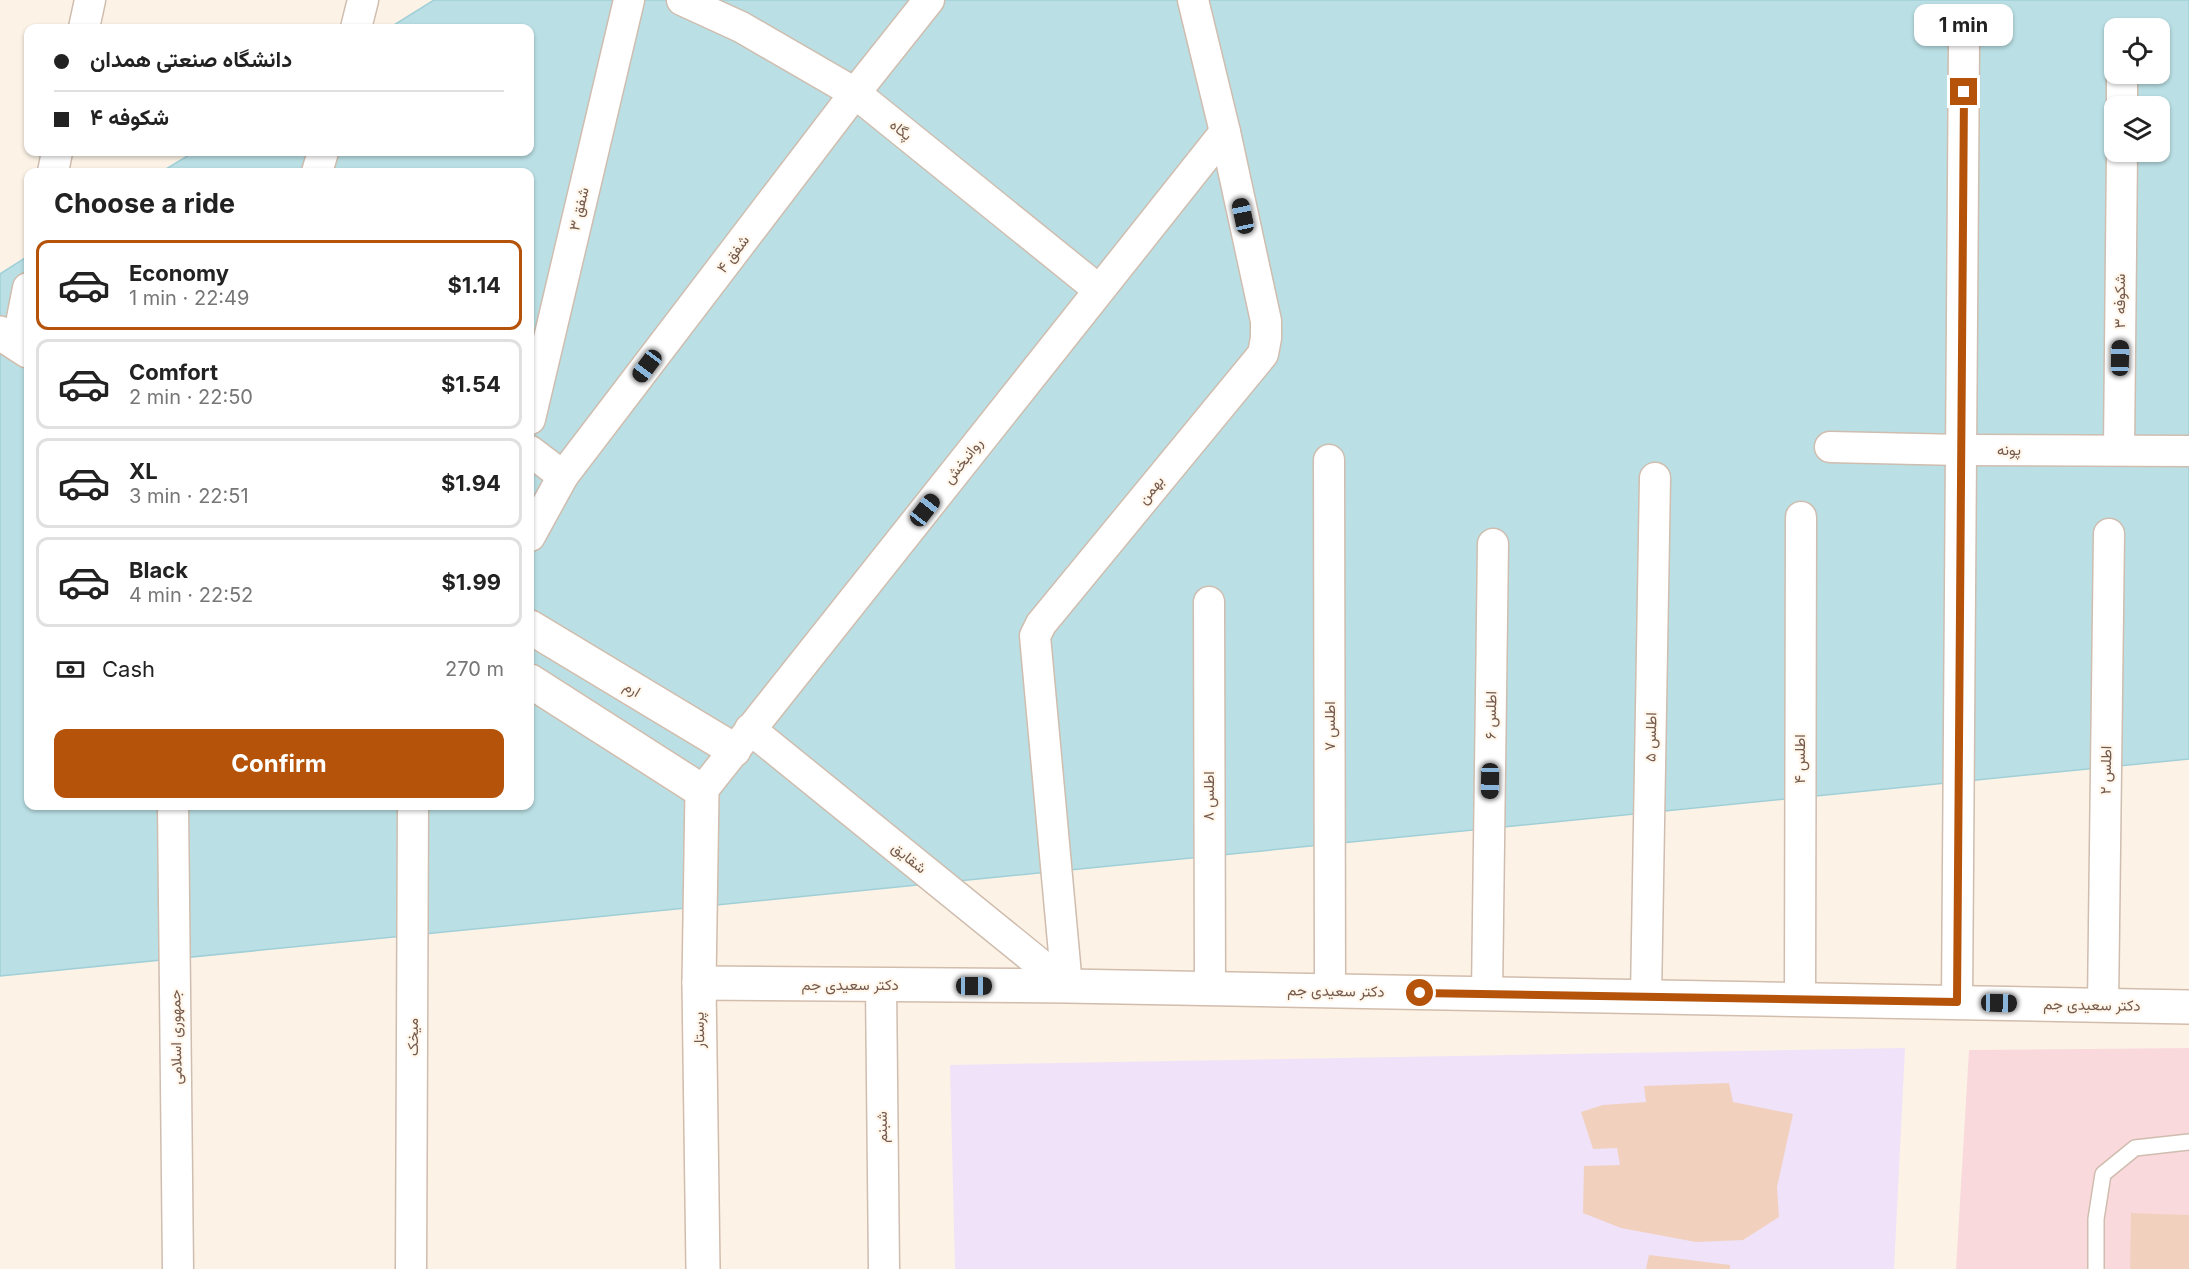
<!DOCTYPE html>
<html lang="en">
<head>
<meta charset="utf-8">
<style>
	:root { --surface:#fff; --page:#f6f6f6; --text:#222; --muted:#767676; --line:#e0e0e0; --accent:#b45309 }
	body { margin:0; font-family:Inter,Vazirmatn,sans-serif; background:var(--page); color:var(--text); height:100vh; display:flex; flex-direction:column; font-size:22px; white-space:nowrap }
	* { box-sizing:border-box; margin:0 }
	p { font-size:20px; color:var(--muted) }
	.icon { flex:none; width:33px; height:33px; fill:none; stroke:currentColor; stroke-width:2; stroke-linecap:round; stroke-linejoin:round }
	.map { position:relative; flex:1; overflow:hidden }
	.panel { position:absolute; left:24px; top:168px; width:510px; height:642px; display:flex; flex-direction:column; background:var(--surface); border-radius:12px; box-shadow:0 2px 4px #0004 }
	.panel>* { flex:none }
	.hud { position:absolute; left:24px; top:24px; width:510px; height:132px; border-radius:12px; box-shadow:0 2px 4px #0004; display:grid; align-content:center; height:132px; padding:0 30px; background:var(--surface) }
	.tools { position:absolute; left:2104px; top:18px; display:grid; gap:12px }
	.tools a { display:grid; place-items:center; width:66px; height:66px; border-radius:12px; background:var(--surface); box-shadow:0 2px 4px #0004; font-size:30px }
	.end { position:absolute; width:27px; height:27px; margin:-14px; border:8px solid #b45309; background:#fff; box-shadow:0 0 0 3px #fff }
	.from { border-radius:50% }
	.bubble { position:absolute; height:42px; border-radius:12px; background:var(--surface); box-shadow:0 2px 4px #0004; font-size:20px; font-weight:700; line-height:42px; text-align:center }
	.car { position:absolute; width:18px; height:36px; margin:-18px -9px; border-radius:8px; box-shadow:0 0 4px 2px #0007; background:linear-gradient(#222 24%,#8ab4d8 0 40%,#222 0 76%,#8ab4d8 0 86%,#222 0) }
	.hud b { display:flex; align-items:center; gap:21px; height:57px; font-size:22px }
	.hud b+b { border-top:2px solid var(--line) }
	.hud i { width:15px; height:15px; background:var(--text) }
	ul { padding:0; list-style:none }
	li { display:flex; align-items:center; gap:18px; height:90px; margin:0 12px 9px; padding:0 18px; border:3px solid var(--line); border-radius:12px }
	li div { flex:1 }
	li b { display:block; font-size:22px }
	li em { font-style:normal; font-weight:700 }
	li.current { border-color:var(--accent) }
	li>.icon { width:54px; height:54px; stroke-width:1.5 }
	h2 { padding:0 30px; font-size:27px; line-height:72px }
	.pay { display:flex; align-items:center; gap:15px; height:66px; padding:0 30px; font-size:22px }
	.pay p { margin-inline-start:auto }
	.primary-button { display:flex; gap:12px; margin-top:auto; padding:12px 30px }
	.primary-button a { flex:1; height:69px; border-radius:12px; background:var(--accent); color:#fff; font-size:24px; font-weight:700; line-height:69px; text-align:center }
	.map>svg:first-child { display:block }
	.education { fill:#f0e2f8 }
	.medical { fill:#fad9dd }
	.water { fill:#bae0e5; stroke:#a1cfd7; stroke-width:1.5; fill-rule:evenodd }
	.building { fill:#f1d1be }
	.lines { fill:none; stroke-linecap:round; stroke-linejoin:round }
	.lane-casing { stroke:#cfbdaf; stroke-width:18 }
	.street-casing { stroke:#cfbdaf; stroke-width:33 }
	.secondary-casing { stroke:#d2bcac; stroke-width:36 }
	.lane { stroke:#fff; stroke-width:15 }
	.street { stroke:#fff; stroke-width:30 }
	.secondary { stroke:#fff; stroke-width:33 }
	.route { stroke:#b45309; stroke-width:8 }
	.labels { text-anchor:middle; stroke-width:4.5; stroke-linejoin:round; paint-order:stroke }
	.street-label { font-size:15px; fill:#75594b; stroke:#fff7ec }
</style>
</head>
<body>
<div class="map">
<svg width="2189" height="1269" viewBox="0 0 2189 1269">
	<rect width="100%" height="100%" fill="#fcf3e6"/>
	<path class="education" d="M1905,1048L1894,1269H955L950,1065Z"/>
	<path class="medical" d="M2189,1048V1269H1956L1969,1050Z"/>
	<path class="water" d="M434,0H2189V759L0,976V274L28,256V806H530V172H161L194,152H530V28H389ZM2115,28H2160V74H2115ZM2115,106H2160V152H2115Z"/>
	<g class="building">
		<path d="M1729,1083L1733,1102L1793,1114L1777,1187L1779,1217L1743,1240L1696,1242L1621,1228L1583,1213L1584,1166L1620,1165L1617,1148L1593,1149L1581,1112L1603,1105L1646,1102L1644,1086Z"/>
		<path d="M2131,1213L2189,1215V1269H2130Z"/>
		<path d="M1649,1255L1730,1265V1269H1646Z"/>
	</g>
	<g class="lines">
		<g class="lane-casing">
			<path id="lane" d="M2096,1269V1219L2103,1174L2135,1148L2189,1142"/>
		</g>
		<g class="street-casing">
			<g id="street">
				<path d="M682,0L741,27L855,93L1099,290"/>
				<path d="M84,28L90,0"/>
				<path d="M356,28L363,0"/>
				<path d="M2122,106V74"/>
				<path d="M53,172L57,152"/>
				<path d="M317,172L323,152"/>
				<path d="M17,344L28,288"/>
				<path d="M530,419L629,0"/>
				<path d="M1830,447L1961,450L2189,451"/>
				<path d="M2119,450L2122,152"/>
				<path d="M530,451L563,476L855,93L929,0"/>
				<path d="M1329,460L1330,991"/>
				<path d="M530,536L563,476"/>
				<path d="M1209,602L1210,989"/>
				<path d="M750,729L1067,986"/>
				<path d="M702,791L1225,132"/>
				<path d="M173,806L178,1269"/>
				<path d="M881,985L884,1269"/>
				<path d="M1067,986L1035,636L1041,624L1263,354L1266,338V321L1225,132L1193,0"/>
				<path d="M1487,994L1493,544"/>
				<path d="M1646,997L1655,478"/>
				<path d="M1800,1000L1801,517"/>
				<path d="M1957,1002L1964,44"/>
				<path d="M2103,1006L2109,534"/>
				<path d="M411,1269L413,806"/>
			</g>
		</g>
		<g class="secondary-casing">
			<g id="secondary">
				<path d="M0,333L28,351"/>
				<path d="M530,627L734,750"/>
				<path d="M530,681L702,791L699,983L703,1269"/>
				<path d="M699,983L1067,986L2189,1007"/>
			</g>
		</g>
		<use href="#lane" class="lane"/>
		<use href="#street" class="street"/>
		<use href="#secondary" class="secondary"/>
	</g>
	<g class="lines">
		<path class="route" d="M1420,993L1957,1002L1964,92"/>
	</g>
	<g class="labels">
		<g class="street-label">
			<text transform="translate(901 130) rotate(39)" y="5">پگاه</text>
			<text transform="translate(579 209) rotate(-77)" y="5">شفق ۳</text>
			<text transform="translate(733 254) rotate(-53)" y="5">شفق ۴</text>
			<text transform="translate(2120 301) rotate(-90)" y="5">شکوفه ۳</text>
			<text x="2009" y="455">پونه</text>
			<text transform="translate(963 461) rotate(-52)" y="5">روانبخش</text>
			<text transform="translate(1151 490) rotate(-51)" y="5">بهمن</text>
			<text transform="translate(632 689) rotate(31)" y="5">ارم</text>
			<text transform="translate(1491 715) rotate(-89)" y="5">اطلس ۶</text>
			<text transform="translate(1330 726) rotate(-90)" y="5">اطلس ۷</text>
			<text transform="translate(1651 737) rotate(-89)" y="5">اطلس ۵</text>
			<text transform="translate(1800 759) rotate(-90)" y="5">اطلس ۴</text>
			<text transform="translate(2106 770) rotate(-89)" y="5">اطلس ۲</text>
			<text transform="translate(1209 796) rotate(-90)" y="5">اطلس ۸</text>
			<text transform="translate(909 858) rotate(39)" y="5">شقایق</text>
			<text x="850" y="990">دکتر سعیدی جم</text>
			<text transform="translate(1336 991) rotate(1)" y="5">دکتر سعیدی جم</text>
			<text transform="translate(2092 1005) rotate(1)" y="5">دکتر سعیدی جم</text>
			<text transform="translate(699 1030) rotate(-91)" y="5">پرستار</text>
			<text transform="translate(176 1037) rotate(-91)" y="5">جمهوری اسلامی</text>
			<text transform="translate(413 1037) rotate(-90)" y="5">میخک</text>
			<text transform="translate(882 1127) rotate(-91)" y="5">شبنم</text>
		</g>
	</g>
</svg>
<div class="tools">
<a><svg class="icon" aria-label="locate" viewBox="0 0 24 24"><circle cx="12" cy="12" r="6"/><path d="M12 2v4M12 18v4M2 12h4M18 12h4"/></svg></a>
<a><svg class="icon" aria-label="layers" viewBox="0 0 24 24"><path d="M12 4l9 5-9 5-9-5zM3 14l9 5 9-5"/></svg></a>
</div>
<i class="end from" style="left:1420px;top:993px"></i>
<i class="end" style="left:1964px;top:92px"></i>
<div class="bubble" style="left:1914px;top:4px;width:99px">1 min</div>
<i class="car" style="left:1243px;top:216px;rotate:348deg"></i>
<i class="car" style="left:2120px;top:358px;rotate:1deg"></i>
<i class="car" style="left:647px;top:366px;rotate:217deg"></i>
<i class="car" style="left:925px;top:510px;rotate:38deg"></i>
<i class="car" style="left:1490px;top:781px;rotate:181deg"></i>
<i class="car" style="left:974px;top:986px;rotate:90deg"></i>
<i class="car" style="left:1999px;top:1003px;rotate:91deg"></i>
<div class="hud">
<b><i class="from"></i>دانشگاه صنعتی همدان</b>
<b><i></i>شکوفه ۴</b>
</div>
<section class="panel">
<h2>Choose a ride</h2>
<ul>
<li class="current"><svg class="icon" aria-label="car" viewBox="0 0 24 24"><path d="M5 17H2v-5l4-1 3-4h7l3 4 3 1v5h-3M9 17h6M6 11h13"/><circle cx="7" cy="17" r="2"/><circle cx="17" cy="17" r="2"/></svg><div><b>Economy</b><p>1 min · 22:49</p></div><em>$1.14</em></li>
<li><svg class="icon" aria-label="car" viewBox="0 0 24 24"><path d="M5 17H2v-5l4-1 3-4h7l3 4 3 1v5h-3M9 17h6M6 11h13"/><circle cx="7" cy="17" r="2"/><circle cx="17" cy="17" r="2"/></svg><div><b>Comfort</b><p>2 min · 22:50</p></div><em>$1.54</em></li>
<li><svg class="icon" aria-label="car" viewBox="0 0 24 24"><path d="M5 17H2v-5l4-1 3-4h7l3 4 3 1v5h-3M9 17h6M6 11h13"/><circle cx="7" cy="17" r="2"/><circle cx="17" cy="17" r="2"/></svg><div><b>XL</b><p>3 min · 22:51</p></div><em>$1.94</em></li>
<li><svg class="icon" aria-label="car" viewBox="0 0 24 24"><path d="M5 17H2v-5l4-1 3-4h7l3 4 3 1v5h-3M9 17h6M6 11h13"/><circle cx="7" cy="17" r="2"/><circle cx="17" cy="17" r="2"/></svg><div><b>Black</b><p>4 min · 22:52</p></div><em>$1.99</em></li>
</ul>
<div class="pay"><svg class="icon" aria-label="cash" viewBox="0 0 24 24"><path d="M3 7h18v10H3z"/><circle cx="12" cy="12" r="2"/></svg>Cash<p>270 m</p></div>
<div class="primary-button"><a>Confirm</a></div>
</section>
</div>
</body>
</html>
